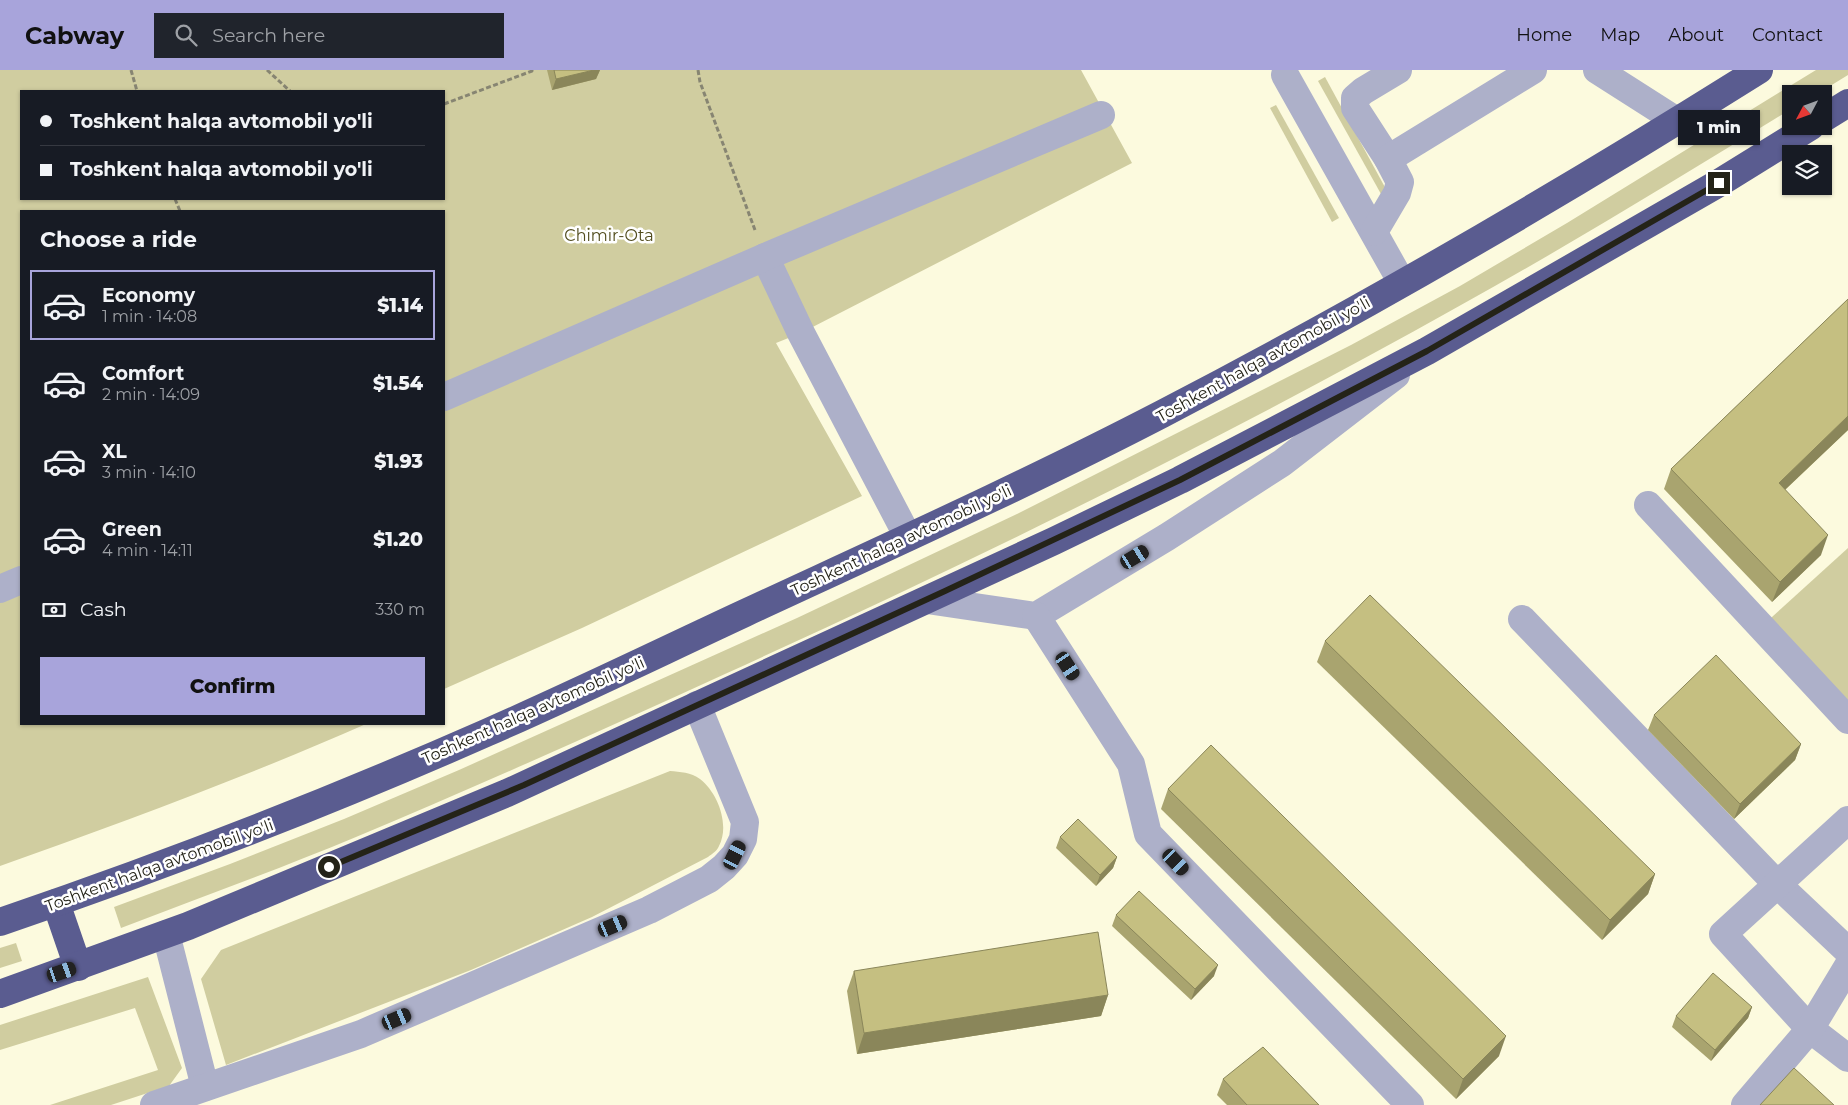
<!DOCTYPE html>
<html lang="en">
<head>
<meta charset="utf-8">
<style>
	:root { --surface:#171b24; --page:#20242c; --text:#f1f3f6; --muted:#9ea1a6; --line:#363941; --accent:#a8a4db }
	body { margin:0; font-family:Montserrat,sans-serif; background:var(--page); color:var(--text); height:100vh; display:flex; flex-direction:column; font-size:19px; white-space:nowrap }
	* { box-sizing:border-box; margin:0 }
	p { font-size:16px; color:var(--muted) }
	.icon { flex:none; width:28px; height:28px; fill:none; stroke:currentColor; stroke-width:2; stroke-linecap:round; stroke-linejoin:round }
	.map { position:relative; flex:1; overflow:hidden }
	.drawer { position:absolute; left:20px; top:140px; width:425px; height:515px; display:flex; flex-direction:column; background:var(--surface); border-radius:0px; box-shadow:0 1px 4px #0004 }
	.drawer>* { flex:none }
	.banner { position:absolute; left:20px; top:20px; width:425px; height:110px; border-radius:0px; box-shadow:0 1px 4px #0004; display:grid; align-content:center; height:110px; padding:0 20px; background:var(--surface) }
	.needle { width:32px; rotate:229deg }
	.tools { position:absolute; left:1782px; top:15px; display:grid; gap:10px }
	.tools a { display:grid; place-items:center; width:50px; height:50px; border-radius:0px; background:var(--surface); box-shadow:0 1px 4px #0004; font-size:25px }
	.end { position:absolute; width:22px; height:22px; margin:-11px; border:6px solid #242318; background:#fff; box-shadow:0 0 0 2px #fff }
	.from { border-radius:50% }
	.bubble { position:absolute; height:35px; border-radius:0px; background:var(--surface); box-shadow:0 1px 4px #0004; font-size:16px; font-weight:800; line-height:35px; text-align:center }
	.car { position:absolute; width:15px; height:30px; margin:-15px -8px; border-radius:6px; box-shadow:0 0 4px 1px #0007; background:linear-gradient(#222 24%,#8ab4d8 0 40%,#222 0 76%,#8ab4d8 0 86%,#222 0) }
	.banner b { display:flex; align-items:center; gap:18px; height:48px; font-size:19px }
	.banner b+b { border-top:1px solid var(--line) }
	.banner i { width:12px; height:12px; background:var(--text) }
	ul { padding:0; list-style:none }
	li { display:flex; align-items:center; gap:15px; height:70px; margin:0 10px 8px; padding:0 10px; border:2px solid transparent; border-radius:0px }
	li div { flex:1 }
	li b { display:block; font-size:19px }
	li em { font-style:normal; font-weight:800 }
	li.current { border-color:var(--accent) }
	li>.icon { width:45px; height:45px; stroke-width:1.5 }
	h2 { padding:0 20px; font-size:22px; line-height:60px }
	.pay { display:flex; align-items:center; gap:12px; height:55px; padding:0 20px; font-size:19px }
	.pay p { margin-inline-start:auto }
	.primary-button { display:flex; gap:10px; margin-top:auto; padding:10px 20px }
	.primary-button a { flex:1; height:58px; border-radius:0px; background:var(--accent); color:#111; font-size:20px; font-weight:800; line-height:58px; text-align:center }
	header { display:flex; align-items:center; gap:30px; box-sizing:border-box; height:70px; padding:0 25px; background:var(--accent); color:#111 }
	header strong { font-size:24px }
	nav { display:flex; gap:28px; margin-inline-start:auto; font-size:18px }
	.search { width:350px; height:45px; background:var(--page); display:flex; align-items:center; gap:12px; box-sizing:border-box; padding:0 18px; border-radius:0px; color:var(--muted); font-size:19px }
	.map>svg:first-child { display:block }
	.green { fill:#d0cda0; fill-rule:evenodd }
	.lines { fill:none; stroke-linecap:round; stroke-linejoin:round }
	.path { stroke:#878572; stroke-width:3; stroke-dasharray:5 2.5; stroke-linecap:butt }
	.minor { stroke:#adb0c9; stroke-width:28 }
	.highway { stroke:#5a5c90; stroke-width:28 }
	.wall { fill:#a9a46f }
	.shaded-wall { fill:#8a865a }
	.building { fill:#c5bf81; stroke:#8a865a }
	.route { stroke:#242318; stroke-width:6 }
	.labels { text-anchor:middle; stroke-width:5; stroke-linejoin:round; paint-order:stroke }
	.park-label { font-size:16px; fill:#514c1d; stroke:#fff }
	.street-label { font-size:16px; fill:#242318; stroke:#fff }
</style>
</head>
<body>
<header>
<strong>Cabway</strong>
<div class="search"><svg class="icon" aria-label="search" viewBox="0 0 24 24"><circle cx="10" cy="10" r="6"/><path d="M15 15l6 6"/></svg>Search here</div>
<nav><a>Home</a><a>Map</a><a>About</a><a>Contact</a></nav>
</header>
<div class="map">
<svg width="1848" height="1035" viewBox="0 0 1848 1035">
	<rect width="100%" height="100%" fill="#fcfade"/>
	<g class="green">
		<path d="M0,0H1081L1132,93L801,263L776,273L862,426L582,558L444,619V141H21V654H366C246,707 123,752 0,796ZM21,21H444V129H21Z"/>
		<path d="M1816,0H1848V5L1817,24H1791V39C1682,106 1573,173 1461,235C1221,370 975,490 725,604C603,660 480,715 356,767C279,799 200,828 121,858L114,837L230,794L344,749L459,700L797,548L1019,443L1351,275L1460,216L1567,153Z"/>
		<path d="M1325,7L1387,121L1381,124L1318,11Z"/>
		<path d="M1276,35L1339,148L1332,152L1270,38Z"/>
		<path d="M1848,478V651L1762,556Z"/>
		<path d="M670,701C680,702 691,702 700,709C718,723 730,755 719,776C717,781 712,784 708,787L592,847L471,900L226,995L201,909L221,880Z"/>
		<path d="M16,873L22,891L0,898V878Z"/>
		<path d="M148,907L182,998L169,1016L111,1035H50L158,1000L135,938L0,980V955Z"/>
	</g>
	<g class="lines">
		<g class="path">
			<path d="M131,0L137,21"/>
			<path d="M267,0L290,21"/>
			<path d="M698,0L700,12L755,160"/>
			<path d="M444,34L532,1V0"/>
			<path d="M175,129L180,141"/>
		</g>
		<g class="minor">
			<path d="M1597,0L1677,51"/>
			<path d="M1285,5L1402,213"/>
			<path d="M1388,89L1355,38V28L1363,21L1398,0"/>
			<path d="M1374,162L1397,123L1400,112L1388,89L1533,0"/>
			<path d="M765,187L801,263L908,467"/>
			<path d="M444,327L765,187L1101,45"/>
			<path d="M1648,435L1848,650"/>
			<path d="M0,519L21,510"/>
			<path d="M927,530L1036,546L1167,467L1282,393L1396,305"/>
			<path d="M1036,546L1131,694L1148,764L1410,1035"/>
			<path d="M1522,549L1777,814L1848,881"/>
			<path d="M1848,750L1723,864L1810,959L1848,988"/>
			<path d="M166,864L205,1017"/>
			<path d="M154,1035L361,964L649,840L709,809L724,797L735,785L743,769L745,752L697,635"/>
			<path d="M1745,1035L1810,959L1848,896"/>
		</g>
		<g class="highway">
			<path d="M1824,48L1848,33"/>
			<path d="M56,833L78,897"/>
			<path d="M0,852C165,796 327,733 486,663C573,625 659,583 745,543C885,478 1025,415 1162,344C1366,238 1565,122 1759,0"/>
			<path d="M0,924L188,856L507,723L1054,471L1180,410L1427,281L1719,113L1811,56"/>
		</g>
	</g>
	<g class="wall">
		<path d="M547,0H600L596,9L552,20Z"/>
		<path d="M1848,229V360L1785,420L1821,485L1772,532L1664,419L1671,399Z"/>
		<path d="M1325,571L1655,804L1648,824L1602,870L1317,592Z"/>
		<path d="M1654,645L1801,674L1795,690L1734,749L1648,660Z"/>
		<path d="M1168,719L1499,986L1456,1029L1161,739Z"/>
		<path d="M1060,767L1117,787L1113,798L1096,816L1056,778Z"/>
		<path d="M1116,845L1214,906L1191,930L1112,856Z"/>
		<path d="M854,901L1108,925L1101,946L857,984L847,921Z"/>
		<path d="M1752,937L1748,948L1711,991L1672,957L1676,946Z"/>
		<path d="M1223,1009L1319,1035H1227L1217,1025Z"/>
	</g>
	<g class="shaded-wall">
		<path d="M594,0H600L596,9L552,20L556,9Z"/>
		<path d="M1848,346V360L1771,433L1779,413Z"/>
		<path d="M1828,465L1821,485L1772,532L1780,512Z"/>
		<path d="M1801,674L1795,690L1734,749L1740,734Z"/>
		<path d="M1117,787L1113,798L1096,816L1100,805Z"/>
		<path d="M1655,804L1648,824L1602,870L1610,850Z"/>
		<path d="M1218,895L1214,906L1191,930L1195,919Z"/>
		<path d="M1108,925L1101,946L857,984L864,963Z"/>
		<path d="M1752,937L1748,948L1711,991L1715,980Z"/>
		<path d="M1506,966L1499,986L1456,1029L1463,1009Z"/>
	</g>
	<g class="building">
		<path d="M554,0H594L556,9Z"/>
		<path d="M1848,229V346L1779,413L1828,465L1780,512L1671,399Z"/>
		<path d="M1370,525L1655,804L1610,850L1325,571Z"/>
		<path d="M1716,585L1801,674L1740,734L1654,645Z"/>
		<path d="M1211,675L1506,966L1463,1009L1168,719Z"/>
		<path d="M1078,749L1117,787L1100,805L1060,767Z"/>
		<path d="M1139,821L1218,895L1195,919L1116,845Z"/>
		<path d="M1098,862L1108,925L864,963L854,901Z"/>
		<path d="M1713,903L1752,937L1715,980L1676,946Z"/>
		<path d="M1263,977L1319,1035H1247L1223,1009Z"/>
		<path d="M1794,998L1834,1035H1760Z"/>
	</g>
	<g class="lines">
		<path class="route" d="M329,797L524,715L945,521L1180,410L1427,281L1719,113"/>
	</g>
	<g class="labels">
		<g class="park-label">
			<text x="609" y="171">Chimir-Ota</text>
		</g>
		<g class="street-label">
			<text transform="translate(1263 289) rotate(-29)" y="6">Toshkent halqa avtomobil yo'li</text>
			<text transform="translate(901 470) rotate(-25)" y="6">Toshkent halqa avtomobil yo'li</text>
			<text transform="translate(533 640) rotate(-24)" y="6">Toshkent halqa avtomobil yo'li</text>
			<text transform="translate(159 795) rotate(-20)" y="6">Toshkent halqa avtomobil yo'li</text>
		</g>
	</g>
</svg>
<div class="tools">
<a><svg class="needle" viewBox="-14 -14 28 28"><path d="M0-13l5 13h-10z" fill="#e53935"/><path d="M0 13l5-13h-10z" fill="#9ea1a6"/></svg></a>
<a><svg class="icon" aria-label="layers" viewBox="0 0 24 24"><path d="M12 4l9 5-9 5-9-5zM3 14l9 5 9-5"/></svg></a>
</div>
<i class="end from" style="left:329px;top:797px"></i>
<i class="end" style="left:1719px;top:113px"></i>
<div class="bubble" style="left:1678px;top:40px;width:82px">1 min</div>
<i class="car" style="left:1135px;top:487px;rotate:59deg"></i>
<i class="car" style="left:1068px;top:596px;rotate:147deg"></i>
<i class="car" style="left:735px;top:785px;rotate:26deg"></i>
<i class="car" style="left:1176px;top:792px;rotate:136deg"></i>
<i class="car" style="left:613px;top:856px;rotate:67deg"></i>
<i class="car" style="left:62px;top:902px;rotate:71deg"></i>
<i class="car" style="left:397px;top:949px;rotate:67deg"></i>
<div class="banner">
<b><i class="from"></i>Toshkent halqa avtomobil yo'li</b>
<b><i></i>Toshkent halqa avtomobil yo'li</b>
</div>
<section class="drawer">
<h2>Choose a ride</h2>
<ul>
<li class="current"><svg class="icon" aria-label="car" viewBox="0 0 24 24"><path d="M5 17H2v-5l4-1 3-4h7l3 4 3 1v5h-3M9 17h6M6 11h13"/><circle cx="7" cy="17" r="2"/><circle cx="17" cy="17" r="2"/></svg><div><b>Economy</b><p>1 min · 14:08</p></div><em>$1.14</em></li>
<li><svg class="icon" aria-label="car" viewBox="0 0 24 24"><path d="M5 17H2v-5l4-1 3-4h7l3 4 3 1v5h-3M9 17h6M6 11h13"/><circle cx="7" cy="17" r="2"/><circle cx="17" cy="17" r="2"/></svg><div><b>Comfort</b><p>2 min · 14:09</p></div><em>$1.54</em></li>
<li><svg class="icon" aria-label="car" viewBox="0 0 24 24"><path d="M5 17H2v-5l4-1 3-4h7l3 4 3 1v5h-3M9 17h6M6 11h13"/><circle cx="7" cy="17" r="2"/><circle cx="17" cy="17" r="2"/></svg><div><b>XL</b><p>3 min · 14:10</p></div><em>$1.93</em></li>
<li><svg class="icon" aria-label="car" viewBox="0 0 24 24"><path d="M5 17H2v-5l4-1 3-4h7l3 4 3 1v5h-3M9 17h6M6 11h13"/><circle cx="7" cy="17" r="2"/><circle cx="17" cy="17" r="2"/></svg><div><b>Green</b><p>4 min · 14:11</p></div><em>$1.20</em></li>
</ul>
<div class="pay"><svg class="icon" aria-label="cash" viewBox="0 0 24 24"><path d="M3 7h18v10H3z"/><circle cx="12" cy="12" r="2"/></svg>Cash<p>330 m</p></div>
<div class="primary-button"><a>Confirm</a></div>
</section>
</div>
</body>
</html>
